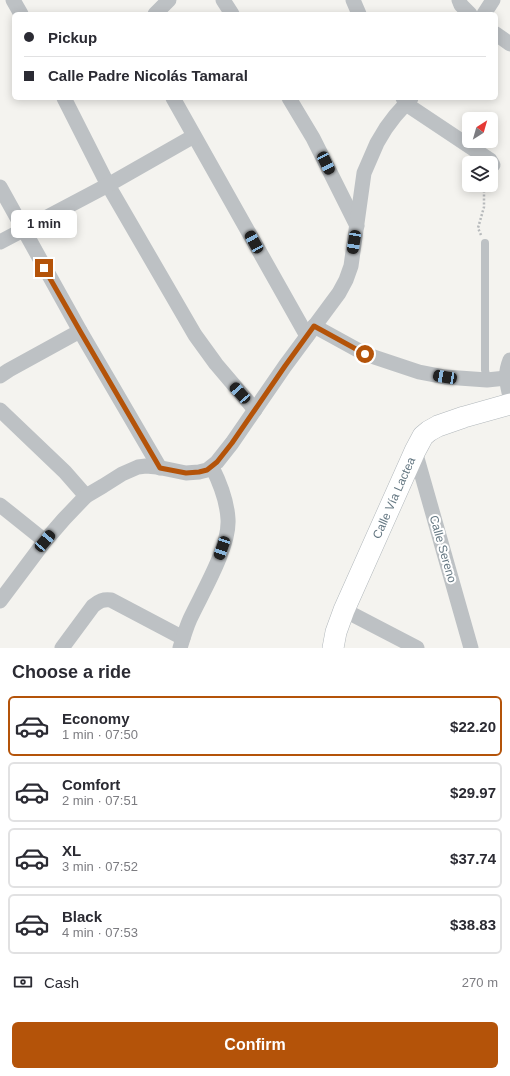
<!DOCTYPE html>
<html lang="en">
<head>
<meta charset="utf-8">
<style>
	:root { --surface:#fff; --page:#f2f2f3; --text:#2b2b33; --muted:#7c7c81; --line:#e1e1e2; --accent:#b45309 }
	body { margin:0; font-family:Helvetica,sans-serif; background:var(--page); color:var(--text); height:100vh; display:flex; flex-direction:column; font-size:15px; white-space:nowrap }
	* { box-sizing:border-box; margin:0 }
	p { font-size:13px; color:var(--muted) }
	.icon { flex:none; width:22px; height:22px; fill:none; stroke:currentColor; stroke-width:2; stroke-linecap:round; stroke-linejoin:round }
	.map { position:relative; height:648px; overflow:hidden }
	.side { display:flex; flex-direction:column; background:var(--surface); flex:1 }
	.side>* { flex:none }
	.top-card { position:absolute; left:12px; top:12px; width:486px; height:88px; border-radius:6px; box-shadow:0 2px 10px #0003; display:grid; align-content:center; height:88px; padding:0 12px; background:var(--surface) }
	.needle { width:26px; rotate:37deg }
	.tools { position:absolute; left:462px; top:112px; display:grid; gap:8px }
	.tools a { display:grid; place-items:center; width:36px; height:36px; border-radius:6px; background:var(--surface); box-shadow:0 2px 10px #0003; font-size:20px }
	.end { position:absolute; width:18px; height:18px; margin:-9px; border:5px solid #b45309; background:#fff; box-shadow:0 0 0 2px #fff }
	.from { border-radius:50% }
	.bubble { position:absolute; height:28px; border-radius:6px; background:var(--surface); box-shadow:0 2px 10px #0003; font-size:13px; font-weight:700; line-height:28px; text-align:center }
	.car { position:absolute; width:12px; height:24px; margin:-12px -6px; border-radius:5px; box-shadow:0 0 3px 1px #0007; background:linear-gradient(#222 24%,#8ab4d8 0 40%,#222 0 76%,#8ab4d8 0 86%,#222 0) }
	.top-card b { display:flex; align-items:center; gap:14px; height:38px; font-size:15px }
	.top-card b+b { border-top:1px solid var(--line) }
	.top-card i { width:10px; height:10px; background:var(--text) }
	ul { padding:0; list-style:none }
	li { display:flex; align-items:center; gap:12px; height:60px; margin:0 8px 6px; padding:0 4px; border:2px solid var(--line); border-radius:6px }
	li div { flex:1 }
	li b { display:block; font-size:15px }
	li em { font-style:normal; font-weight:700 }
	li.selected { border-color:var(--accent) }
	li>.icon { width:36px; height:36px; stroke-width:1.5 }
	h2 { padding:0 12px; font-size:18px; line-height:48px }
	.pay { display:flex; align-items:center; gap:10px; height:44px; padding:0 12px; font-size:15px }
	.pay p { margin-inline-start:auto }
	.primary-button { display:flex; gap:8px; margin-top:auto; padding:8px 12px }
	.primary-button a { flex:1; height:46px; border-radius:6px; background:var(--accent); color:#fff; font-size:16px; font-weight:700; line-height:46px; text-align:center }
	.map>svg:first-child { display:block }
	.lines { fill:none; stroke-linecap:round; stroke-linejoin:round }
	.secondary-casing { stroke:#b1b7bb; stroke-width:22 }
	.path { stroke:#b7babc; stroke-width:2.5; stroke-dasharray:2 2; stroke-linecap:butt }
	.lane { stroke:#bdc1c4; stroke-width:8 }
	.street { stroke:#bdc1c4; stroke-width:15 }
	.secondary { stroke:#fff; stroke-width:21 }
	.route { stroke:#b45309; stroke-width:5 }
	.labels { text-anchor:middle; stroke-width:4; stroke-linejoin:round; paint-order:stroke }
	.street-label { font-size:12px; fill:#637681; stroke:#fff }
</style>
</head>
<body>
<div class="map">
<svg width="510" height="648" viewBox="0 0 510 648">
	<rect width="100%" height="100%" fill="#f4f3ef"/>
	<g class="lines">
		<g class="secondary-casing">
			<path id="secondary" d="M333,648L336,632L344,610L415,451L423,436L429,431L438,426L464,417L510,404"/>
		</g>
		<path class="path" d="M481,235L478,228L484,207V185"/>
		<path class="lane" d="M485,243V370L487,380"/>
		<g class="street">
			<path d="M13,0L21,14"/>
			<path d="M223,0L232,14"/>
			<path d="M353,0L359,14"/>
			<path d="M459,0L461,5L470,14"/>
			<path d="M155,14L169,0"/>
			<path d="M484,14L493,0"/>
			<path d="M496,34L510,44"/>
			<path d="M64,98L108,185L195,335L216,364L255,410"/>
			<path d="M173,98L307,336"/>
			<path d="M289,98L313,138L357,226"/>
			<path d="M403,98L406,104L490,160L493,165"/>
			<path d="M0,187L80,331L160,468"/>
			<path d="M0,242L108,185L194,136"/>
			<path d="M314,326L365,354L419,372L445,377L487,380L506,378"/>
			<path d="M510,360C504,375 507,383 510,397"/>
			<path d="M0,376L9,370L80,331"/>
			<path d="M0,410L65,472L86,496"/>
			<path d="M415,451L471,648"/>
			<path d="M0,505L45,541"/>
			<path d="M0,601L45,541L64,519L86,496L103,486L122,474L138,467L146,466L157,467L186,473L199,472L207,470L217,462L232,443L285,366L339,293L346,280L351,266L364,173L377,143L386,128L395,116L411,98"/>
			<path d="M344,610L417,648"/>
			<path d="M62,648L93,606C99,601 103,599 111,600L183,638"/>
			<path d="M180,648C183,638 186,628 190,619C202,593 230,547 228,519C227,501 220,483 212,467"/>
		</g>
		<use href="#secondary" class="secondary"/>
	</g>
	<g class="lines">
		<path class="route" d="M44,268L80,331L160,468L186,473L199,472L207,470L217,462L232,443L285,366L314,326L365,354"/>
	</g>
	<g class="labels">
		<g class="street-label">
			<text transform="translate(394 498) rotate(-66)" y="4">Calle Vía Lactea</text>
			<text transform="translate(443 549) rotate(74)" y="4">Calle Sereno</text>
		</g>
	</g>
</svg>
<div class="tools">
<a><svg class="needle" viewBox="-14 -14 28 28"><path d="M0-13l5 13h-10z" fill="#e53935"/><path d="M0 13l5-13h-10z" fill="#7c7c81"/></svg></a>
<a><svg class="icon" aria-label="layers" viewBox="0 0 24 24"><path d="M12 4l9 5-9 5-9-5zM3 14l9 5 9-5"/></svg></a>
</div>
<i class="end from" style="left:365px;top:354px"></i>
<i class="end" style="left:44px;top:268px"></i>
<div class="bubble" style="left:11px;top:210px;width:66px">1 min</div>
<i class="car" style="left:326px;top:163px;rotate:154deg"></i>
<i class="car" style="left:254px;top:242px;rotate:331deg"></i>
<i class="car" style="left:354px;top:242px;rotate:189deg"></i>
<i class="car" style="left:445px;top:377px;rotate:280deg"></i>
<i class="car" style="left:240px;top:393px;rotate:318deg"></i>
<i class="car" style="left:45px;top:541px;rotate:40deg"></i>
<i class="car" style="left:222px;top:548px;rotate:199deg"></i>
<div class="top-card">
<b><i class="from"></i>Pickup</b>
<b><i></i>Calle Padre Nicolás Tamaral</b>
</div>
</div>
<section class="side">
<h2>Choose a ride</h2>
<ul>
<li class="selected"><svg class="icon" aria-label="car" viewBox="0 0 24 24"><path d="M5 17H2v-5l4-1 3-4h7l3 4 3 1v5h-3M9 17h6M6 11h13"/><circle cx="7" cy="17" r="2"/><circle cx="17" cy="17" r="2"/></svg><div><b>Economy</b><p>1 min · 07:50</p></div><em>$22.20</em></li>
<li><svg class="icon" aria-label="car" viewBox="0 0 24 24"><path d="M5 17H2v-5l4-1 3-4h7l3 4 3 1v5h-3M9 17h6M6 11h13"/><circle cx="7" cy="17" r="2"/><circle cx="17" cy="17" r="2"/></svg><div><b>Comfort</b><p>2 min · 07:51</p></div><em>$29.97</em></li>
<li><svg class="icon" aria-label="car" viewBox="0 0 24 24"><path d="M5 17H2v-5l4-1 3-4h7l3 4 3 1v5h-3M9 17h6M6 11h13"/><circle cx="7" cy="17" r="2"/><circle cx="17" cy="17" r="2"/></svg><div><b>XL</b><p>3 min · 07:52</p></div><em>$37.74</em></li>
<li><svg class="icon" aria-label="car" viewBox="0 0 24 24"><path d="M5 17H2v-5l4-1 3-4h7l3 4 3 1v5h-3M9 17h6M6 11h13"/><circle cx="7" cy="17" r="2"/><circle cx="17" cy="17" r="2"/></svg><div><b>Black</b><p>4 min · 07:53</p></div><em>$38.83</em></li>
</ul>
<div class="pay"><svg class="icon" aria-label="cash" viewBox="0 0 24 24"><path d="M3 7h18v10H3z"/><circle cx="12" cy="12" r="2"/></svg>Cash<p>270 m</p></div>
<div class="primary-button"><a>Confirm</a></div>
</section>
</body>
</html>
